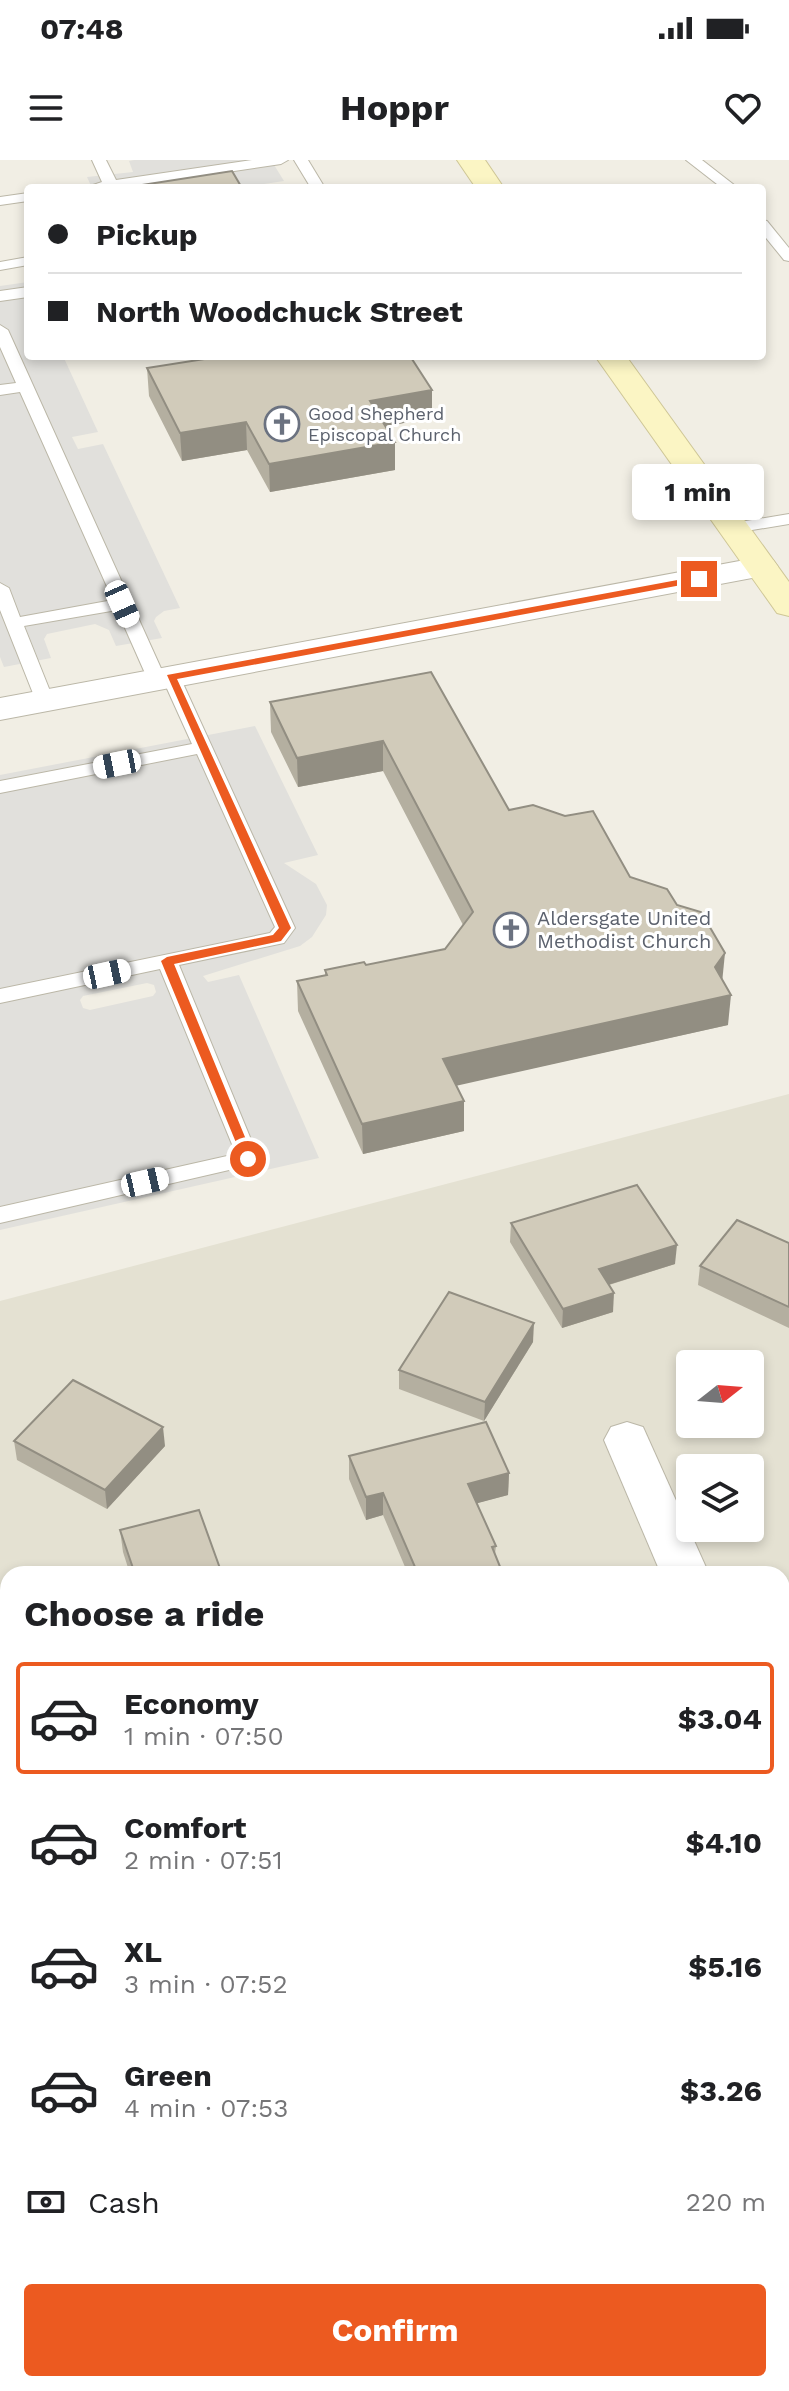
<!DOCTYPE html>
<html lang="en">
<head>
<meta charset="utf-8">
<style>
	:root { --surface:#fff; --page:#f6f6f6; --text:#202124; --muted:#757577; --line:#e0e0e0; --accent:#ec5a20 }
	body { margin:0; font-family:"Work Sans",sans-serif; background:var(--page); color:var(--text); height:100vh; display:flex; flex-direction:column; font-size:30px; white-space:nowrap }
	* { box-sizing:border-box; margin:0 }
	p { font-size:26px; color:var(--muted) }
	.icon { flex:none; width:44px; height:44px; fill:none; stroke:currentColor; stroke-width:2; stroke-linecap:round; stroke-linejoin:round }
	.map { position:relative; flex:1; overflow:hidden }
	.drawer { position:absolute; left:0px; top:1406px; width:790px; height:826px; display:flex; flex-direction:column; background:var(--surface); border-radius:24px 24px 0 0; box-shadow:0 4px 12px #0003 }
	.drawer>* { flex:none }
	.banner { position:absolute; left:24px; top:24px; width:742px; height:176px; border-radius:8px; box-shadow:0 4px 12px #0003; display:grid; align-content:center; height:176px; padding:0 24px; background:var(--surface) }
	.needle { width:52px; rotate:73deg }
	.tools { position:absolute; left:676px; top:1190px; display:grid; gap:16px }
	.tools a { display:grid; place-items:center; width:88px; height:88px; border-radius:8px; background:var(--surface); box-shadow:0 4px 12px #0003; font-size:40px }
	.end { position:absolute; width:36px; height:36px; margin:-18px; border:10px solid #ec5a20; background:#fff; box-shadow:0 0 0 4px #fff }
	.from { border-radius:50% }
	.bubble { position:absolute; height:56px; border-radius:8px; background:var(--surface); box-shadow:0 4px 12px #0003; font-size:26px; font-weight:700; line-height:56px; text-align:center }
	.car { position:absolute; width:24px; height:48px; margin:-24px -12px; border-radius:10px; box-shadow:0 0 6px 2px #0007; background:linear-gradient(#fff 24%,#345 0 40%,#fff 0 76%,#345 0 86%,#fff 0) }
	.banner b { display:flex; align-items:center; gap:28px; height:76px; font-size:30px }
	.banner b+b { border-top:2px solid var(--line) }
	.banner i { width:20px; height:20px; background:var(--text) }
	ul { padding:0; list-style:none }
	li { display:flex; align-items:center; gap:24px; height:112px; margin:0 16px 12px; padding:0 8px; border:4px solid transparent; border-radius:8px }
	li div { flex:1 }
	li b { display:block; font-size:30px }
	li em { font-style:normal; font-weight:700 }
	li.active { border-color:var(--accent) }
	li>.icon { width:72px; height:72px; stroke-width:1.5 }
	h2 { padding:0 24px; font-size:36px; line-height:96px }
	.pay { display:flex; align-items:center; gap:20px; height:88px; padding:0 24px; font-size:30px }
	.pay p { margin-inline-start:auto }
	.action { display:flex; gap:16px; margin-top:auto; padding:16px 24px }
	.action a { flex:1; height:92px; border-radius:8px; background:var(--accent); color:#fff; font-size:32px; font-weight:700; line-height:92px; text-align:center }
	.status { display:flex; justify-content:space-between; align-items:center; height:56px; padding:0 40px; background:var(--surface); direction:ltr }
	.status svg { height:22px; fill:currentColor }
	header { display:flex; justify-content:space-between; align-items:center; height:104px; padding:0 24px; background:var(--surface); font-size:36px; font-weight:700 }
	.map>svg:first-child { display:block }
	.residential { fill:#e4e1d2; fill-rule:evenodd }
	.parking { fill:#e1e0dc; fill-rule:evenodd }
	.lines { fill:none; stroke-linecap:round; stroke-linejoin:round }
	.service-casing { stroke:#bbb7a7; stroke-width:2 }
	.minor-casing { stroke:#bbb7a7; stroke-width:2 }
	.secondary-casing { stroke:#cec696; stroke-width:2 }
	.service { fill:#fff; fill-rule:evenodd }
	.minor { fill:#fff; fill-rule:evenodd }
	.secondary { fill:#fbf5c4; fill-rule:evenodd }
	.wall { fill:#b4afa0 }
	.shaded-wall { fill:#928e82 }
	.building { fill:#d1cbba; stroke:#928e82; stroke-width:2 }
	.route { fill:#ec5a20 }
	.labels { text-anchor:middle; stroke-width:6; stroke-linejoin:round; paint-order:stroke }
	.far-worship-label { font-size:18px; fill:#5b616d; stroke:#fff; text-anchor:start }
	.worship-label { font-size:20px; fill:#5b616d; stroke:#fff; text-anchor:start }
</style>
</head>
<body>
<div class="status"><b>07:48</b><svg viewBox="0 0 49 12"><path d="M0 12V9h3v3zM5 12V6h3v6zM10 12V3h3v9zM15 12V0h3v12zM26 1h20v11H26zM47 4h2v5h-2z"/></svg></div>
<header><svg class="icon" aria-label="menu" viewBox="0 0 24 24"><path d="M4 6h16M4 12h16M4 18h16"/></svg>Hoppr<svg class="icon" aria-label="heart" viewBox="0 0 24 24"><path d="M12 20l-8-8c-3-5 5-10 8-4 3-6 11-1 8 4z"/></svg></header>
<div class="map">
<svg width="789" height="2231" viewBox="0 0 789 2231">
	<rect width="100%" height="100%" fill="#f1eee4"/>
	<path class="residential" d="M789,934V2231H0V1141ZM690,1204H750V1264H690ZM690,1308H750V1368H690ZM8,1414H782V2224H8Z"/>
	<g class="parking">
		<path d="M134,0H271L284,21L238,28H92L87,17L133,12L129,1Z"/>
		<path d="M28,122V196H63L98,272L72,277L78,289L103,284L180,448L164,451L156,457L154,461L162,478L116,486L109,470L95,464L47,474L44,479L51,498L4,507L0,497V126Z"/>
		<path d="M255,566L318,695L284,703L316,724L327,745L326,755L312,777L300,786L203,816L208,822L239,815L319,998L0,1070V615ZM147,823L154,825L156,832L153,836L90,850L83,848L80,840L83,836Z"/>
	</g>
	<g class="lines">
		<g class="service-casing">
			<g id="service">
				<path d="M92,0H106L116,20L252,0H288L281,4L120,28H84L102,22Z"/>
				<path d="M294,0H308L325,28H311Z"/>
				<path d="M686,0H702L738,28H722Z"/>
				<path d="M28,33V41L0,45V37Z"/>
				<path d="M762,60L767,61L789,88V101L784,100L762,73Z"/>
				<path d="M28,97V105L0,110V102Z"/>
				<path d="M28,127V137L0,141V131Z"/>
				<path d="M0,165L8,170L164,515L171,512L180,517L295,768L284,783L179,805L259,999L255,1004L0,1063V1047L236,994L160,809L0,843V829L270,773L275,767L197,594L0,633V621L192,584L164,522L157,525L148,520L117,450L24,466L54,541L45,546L36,541L0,450V423L9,428L20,457L113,440L20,232L0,235V225L16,223L0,187Z"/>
				<path d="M789,354V364L734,373L726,368L734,363Z"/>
			</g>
		</g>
		<g class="minor-casing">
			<g id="minor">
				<path d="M761,397L773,400L778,407L773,414L0,560V538Z"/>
				<path d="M627,1262L643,1267L709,1414H661L604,1280L611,1267Z"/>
				<path d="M789,1608V1652L782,1654V1610Z"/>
				<path d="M0,1695L8,1698V1773L0,1770Z"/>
				<path d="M8,1823V1873L0,1876V1826Z"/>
				<path d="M602,2224H662L665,2231H605Z"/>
			</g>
		</g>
		<g class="secondary-casing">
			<g id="secondary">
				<path d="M457,0H485L504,28H476Z"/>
				<path d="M595,196H626L789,422V456L777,453Z"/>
			</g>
		</g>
		<use href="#service" class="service"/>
		<use href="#minor" class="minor"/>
		<use href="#secondary" class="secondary"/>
	</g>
	<g class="wall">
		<path d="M197,196H410L432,230V258L386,266L395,310L270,332L247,290L182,301L149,236L147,208L199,200Z"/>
		<path d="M431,512L509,650L630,717L722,819L728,865L456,925L464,941V971L363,994L298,851L297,821L325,815V810L366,805L445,789L463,765L383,611L298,627L271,572L270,542Z"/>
		<path d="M511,1063L675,1104L609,1125L613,1152L562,1168L510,1082Z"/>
		<path d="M789,1083V1168L698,1125L700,1106Z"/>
		<path d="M533,1182L484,1261L399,1229V1210Z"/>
		<path d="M14,1281L165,1286L107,1349L17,1300Z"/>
		<path d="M349,1296L509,1313L508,1335L477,1343L496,1386L495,1394L503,1414H408L383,1355L366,1360L349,1319Z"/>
		<path d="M120,1370L222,1414H130L123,1392Z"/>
	</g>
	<g class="shaded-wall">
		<path d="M432,230V258L370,269V241Z"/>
		<path d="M246,262L247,290L182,301L180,273Z"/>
		<path d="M395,282V310L270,332L269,304Z"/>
		<path d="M383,581V611L298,627L297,598Z"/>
		<path d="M725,793L722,823L715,807Z"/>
		<path d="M731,835L728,865L442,929L443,899Z"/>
		<path d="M464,941V971L363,994L362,964Z"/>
		<path d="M677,1085L675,1104L598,1128L599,1109Z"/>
		<path d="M614,1133L613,1152L562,1168L563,1149Z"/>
		<path d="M534,1163L533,1182L484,1261L485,1242Z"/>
		<path d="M163,1267L165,1286L107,1349L105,1330Z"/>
		<path d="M509,1313L508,1335L467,1346L468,1324Z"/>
		<path d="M383,1333V1355L366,1360V1337Z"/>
		<path d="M789,1884V1901L782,1903V1886Z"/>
		<path d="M8,2087V2105L0,2108V2089Z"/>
		<path d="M789,2152V2171L782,2173V2154Z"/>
	</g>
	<g class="building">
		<path d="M232,11L242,28H144L142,25Z"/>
		<path d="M210,196H410L432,230L370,241L395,282L269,304L246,262L180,273L147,208L211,198Z"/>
		<path d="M431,512L509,650L533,645L565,656L593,651L630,717L667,729L677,745L701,752L725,793L715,807L731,835L443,899L464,941L362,964L297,821L327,815L325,810L364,802L366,805L445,789L473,752L383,581L297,598L270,542Z"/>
		<path d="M637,1025L677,1085L599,1109L614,1133L563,1149L511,1063Z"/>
		<path d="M737,1060L789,1083V1147L700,1106Z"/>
		<path d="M449,1132L534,1163L485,1242L399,1210Z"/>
		<path d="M73,1220L163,1267L105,1330L14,1281Z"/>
		<path d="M486,1262L509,1313L468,1324L496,1386L492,1387L503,1414H418L383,1333L366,1337L349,1296Z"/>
		<path d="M199,1350L222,1414H135L120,1370Z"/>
		<path d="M789,1796V1884L782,1886V1798Z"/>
		<path d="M0,1988L8,2016V2087L0,2089Z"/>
		<path d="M789,2070V2152L782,2154V2072Z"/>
	</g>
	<path class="route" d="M699,416L704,419L703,421L177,519L291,768L281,781L174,804L254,999L252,1002H244L161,801L167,797L273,775L279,768L167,515Z"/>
	<defs>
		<g id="church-ring" transform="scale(1.8)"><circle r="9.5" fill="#fff" stroke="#6b7280" stroke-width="1.5"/><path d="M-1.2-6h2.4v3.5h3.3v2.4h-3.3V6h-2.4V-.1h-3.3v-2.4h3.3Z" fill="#6b7280"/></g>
	</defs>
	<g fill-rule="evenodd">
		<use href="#church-ring" x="282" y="264"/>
		<use href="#church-ring" x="511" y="770"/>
	</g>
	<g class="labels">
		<g class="far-worship-label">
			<text x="308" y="260">Good Shepherd<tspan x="308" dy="21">Episcopal Church</tspan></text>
		</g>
		<g class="worship-label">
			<text x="537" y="765">Aldersgate United<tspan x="537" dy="23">Methodist Church</tspan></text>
		</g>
	</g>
</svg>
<div class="tools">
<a><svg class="needle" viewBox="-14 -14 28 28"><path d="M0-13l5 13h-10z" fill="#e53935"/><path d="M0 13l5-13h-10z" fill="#757577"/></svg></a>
<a><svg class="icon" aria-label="layers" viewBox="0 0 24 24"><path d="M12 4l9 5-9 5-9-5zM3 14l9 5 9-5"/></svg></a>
</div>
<i class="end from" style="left:248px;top:999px"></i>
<i class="end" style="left:699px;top:419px"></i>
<div class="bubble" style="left:632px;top:304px;width:132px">1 min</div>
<i class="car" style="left:122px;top:444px;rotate:156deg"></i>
<i class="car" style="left:117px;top:604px;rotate:259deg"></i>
<i class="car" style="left:107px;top:814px;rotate:78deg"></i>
<i class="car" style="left:145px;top:1022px;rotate:77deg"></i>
<div class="banner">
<b><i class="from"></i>Pickup</b>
<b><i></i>North Woodchuck Street</b>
</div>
<section class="drawer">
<h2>Choose a ride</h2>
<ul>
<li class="active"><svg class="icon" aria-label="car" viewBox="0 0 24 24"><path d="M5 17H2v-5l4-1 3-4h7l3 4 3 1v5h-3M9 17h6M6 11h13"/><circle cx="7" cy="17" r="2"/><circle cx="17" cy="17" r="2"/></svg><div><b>Economy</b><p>1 min · 07:50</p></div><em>$3.04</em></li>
<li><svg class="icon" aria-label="car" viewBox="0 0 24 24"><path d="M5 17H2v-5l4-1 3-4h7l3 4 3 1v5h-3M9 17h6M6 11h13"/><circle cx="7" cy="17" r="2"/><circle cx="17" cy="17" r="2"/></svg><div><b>Comfort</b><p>2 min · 07:51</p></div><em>$4.10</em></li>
<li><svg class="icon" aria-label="car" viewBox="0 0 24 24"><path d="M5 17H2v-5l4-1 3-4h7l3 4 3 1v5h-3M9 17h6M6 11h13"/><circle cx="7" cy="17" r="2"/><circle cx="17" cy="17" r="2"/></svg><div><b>XL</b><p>3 min · 07:52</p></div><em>$5.16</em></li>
<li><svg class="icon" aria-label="car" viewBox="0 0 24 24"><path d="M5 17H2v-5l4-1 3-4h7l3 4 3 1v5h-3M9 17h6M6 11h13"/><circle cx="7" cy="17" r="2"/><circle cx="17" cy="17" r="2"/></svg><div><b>Green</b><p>4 min · 07:53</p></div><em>$3.26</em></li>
</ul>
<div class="pay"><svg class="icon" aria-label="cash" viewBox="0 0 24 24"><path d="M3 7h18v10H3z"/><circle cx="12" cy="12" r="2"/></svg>Cash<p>220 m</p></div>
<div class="action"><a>Confirm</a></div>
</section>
</div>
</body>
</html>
